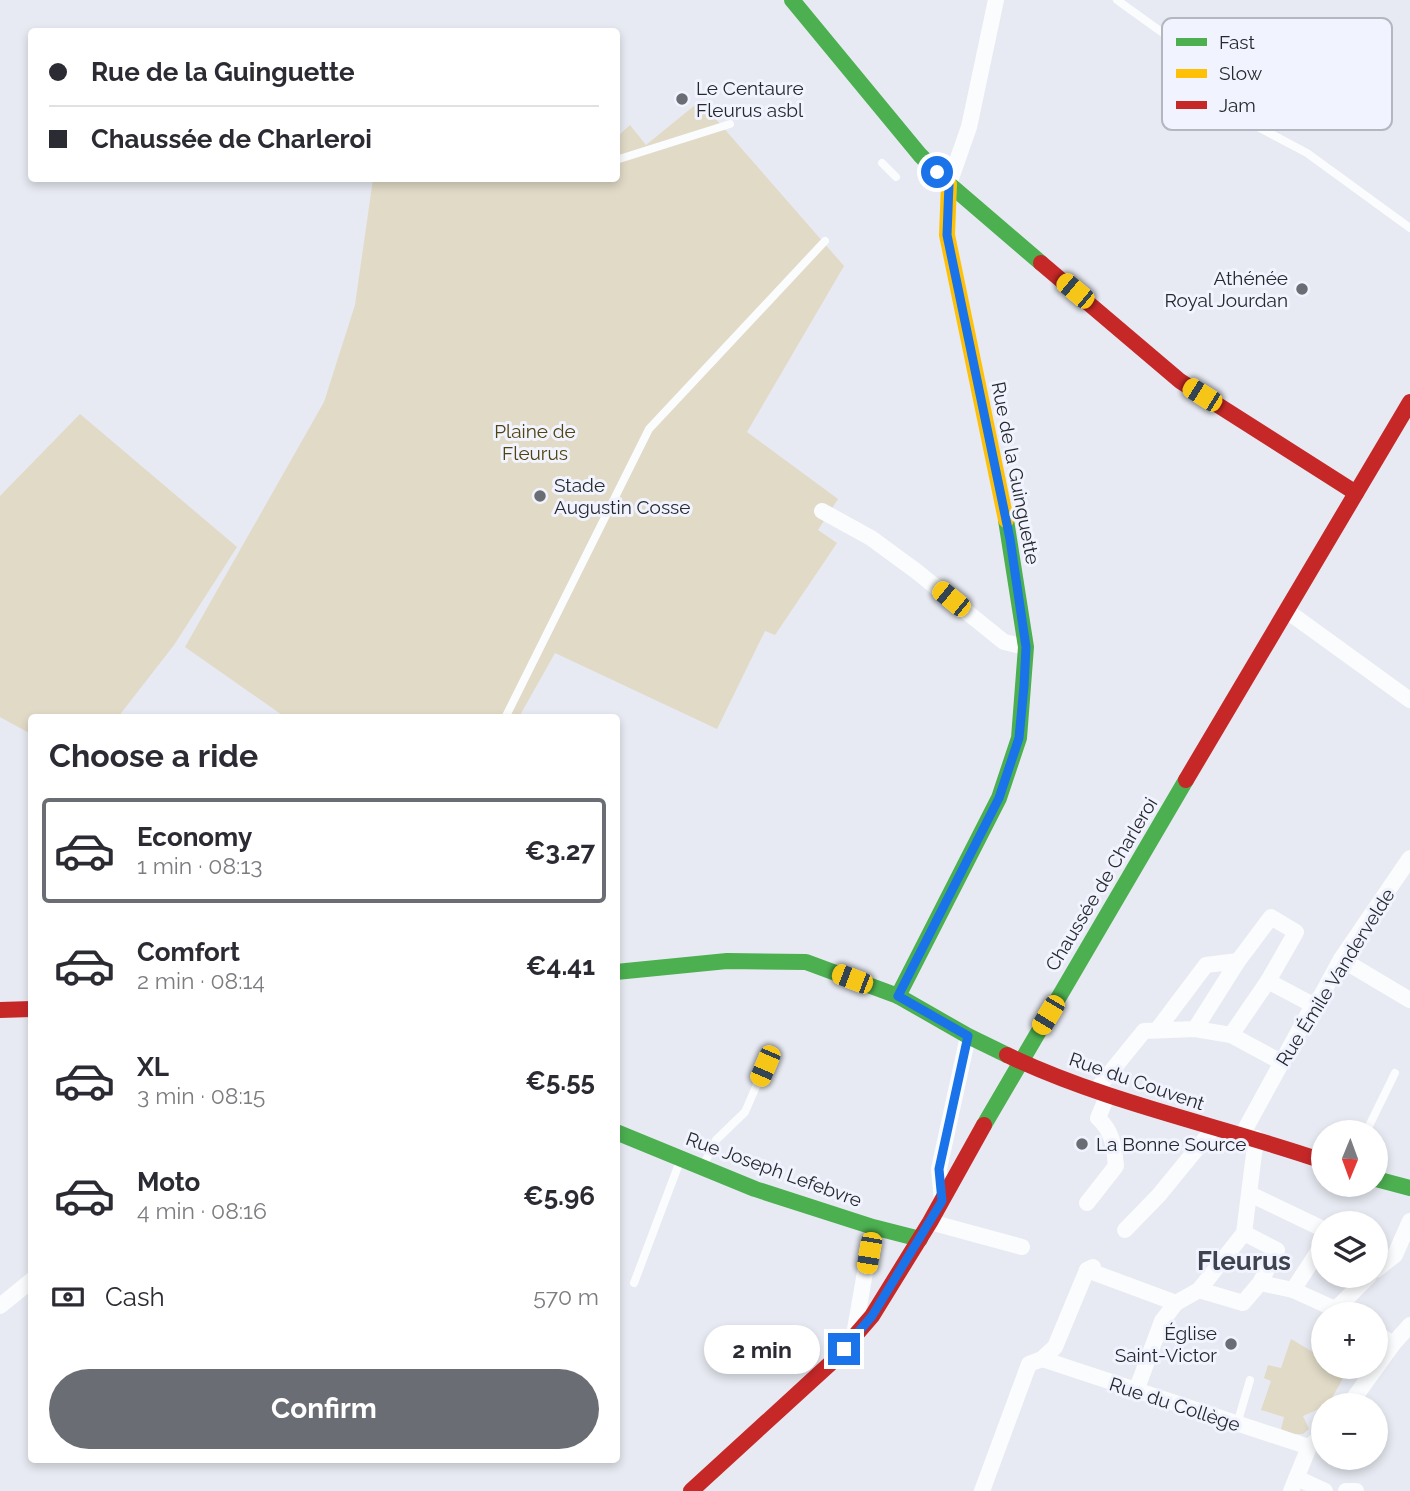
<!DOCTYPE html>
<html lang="en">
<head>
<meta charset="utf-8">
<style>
	:root { --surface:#fff; --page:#f7f7f7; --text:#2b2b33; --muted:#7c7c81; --line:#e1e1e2; --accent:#6a6d73 }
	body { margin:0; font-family:Raleway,sans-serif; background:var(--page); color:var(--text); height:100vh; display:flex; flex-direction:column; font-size:26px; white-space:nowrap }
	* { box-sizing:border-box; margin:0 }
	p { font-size:23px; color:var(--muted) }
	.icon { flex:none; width:38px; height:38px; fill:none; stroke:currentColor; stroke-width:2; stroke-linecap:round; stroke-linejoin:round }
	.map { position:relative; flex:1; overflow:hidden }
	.side { position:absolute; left:28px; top:714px; width:592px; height:749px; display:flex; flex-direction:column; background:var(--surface); border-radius:7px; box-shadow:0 4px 10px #0003 }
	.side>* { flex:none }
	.hud { position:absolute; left:28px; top:28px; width:592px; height:154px; border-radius:7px; box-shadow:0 4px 10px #0003; display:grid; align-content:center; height:154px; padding:0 21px; background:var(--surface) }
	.needle { width:46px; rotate:181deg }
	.tools { position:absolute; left:1311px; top:1120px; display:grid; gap:14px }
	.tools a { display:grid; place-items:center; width:77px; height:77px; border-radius:50%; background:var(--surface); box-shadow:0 4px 10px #0003; font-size:35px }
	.end { position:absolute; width:32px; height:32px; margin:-16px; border:9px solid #1a73e8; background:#fff; box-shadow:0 0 0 4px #fff }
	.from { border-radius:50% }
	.bubble { position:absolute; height:49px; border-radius:24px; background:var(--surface); box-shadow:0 4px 10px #0003; font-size:23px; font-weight:700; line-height:49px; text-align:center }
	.car { position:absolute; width:21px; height:42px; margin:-21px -10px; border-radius:9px; box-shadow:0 0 5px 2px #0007; background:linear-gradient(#f5c518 24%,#345 0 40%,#f5c518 0 76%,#345 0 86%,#f5c518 0) }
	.hud b { display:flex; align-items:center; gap:24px; height:66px; font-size:26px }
	.hud b+b { border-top:2px solid var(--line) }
	.hud i { width:18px; height:18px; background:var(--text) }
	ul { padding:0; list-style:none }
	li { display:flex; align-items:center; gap:21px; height:105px; margin:0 14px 10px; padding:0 7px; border:4px solid transparent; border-radius:7px }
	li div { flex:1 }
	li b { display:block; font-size:26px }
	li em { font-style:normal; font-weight:700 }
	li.active { border-color:var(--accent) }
	li>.icon { width:63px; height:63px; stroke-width:1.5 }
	h2 { padding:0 21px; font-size:32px; line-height:84px }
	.pay { display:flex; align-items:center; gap:18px; height:77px; padding:0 21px; font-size:26px }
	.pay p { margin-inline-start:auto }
	.cta { display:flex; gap:14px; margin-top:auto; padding:14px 21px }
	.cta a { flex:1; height:80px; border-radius:42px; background:var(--accent); color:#fff; font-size:28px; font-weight:700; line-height:80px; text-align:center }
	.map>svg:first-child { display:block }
	.green { fill:#e1dac7 }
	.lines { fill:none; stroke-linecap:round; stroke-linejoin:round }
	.lane { stroke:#fbfcfd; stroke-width:8 }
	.street { stroke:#fbfcfd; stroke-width:16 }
	.fast { stroke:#4caf50; stroke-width:16 }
	.slow { stroke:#ffc107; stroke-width:16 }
	.jam { stroke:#c62828; stroke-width:16 }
	.route { stroke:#1a73e8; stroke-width:9 }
	.poi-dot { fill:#6a6d73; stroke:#f1f4fe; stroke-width:2.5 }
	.labels { text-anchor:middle; stroke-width:6; stroke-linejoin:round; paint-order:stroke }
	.poi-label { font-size:19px; fill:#27292f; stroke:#f1f4fe; text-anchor:start }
	.park-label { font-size:19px; fill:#514210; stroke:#f1f4fe }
	.street-label { font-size:19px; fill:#27292f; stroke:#f1f4fe }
	.district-label { font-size:26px; font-weight:bold; fill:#3e434f; stroke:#f1f4fe }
	.key { fill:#f1f4fe; stroke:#b4b7c0; stroke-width:2 }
	.key-label { font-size:19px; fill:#27292f }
</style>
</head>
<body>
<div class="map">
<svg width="1410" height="1491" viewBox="0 0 1410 1491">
	<rect width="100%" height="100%" fill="#e7eaf2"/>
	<g class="green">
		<path d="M700,101L844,266L747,432L838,499L818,530L837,543L775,635L765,631L717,729L555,653L519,717H285L185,647L324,402L355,305L373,179L616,178V138L630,125L646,145Z"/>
		<path d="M80,414L237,547L174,645L118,717L32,718L31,734L0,717V496Z"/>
		<path d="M1291,1339L1323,1358V1367H1339L1347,1371L1328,1405L1303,1416L1309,1429L1303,1434H1293L1281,1429L1284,1417L1261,1410L1271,1381L1264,1378L1268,1365L1281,1368Z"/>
	</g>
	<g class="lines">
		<g class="lane">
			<path d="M1117,0L1195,56L1209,97L1224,109L1307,153L1410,228"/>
			<path d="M616,160L730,124"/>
			<path d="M882,163L896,177"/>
			<path d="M505,718L649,429L825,241"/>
			<path d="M1366,1132L1395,1073"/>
			<path d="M703,1166L716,1140L745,1112L765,1066"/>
			<path d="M634,1283L680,1161"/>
			<path d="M1237,1424L1250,1380"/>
		</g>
		<g class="street">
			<path d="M949,184L969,127L996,0"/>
			<path d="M822,511L871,538L916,571L1004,642L1026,647"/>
			<path d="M1287,611L1410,700"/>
			<path d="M1341,959L1410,1000"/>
			<path d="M1268,981L1313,1005"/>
			<path d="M1157,1030L1206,965L1238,961"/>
			<path d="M1231,1035L1281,1062"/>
			<path d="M1096,1090L1144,1031L1195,1029L1231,1035L1268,981L1296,932L1271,917L1238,961L1195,1029"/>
			<path d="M1242,1135L1313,1005L1321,996L1341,959L1410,858"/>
			<path d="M1250,1194L1323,1229"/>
			<path d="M942,1201L939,1169L968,1036"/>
			<path d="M1087,1203L1116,1166C1114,1146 1113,1132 1098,1118L1108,1094"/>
			<path d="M930,1222L1022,1247"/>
			<path d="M1125,1230L1159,1195L1213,1129"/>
			<path d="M1087,1270L1176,1303"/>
			<path d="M1376,1270L1395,1255L1410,1221"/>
			<path d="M1260,1283L1293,1290L1346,1314"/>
			<path d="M1199,1290L1243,1303L1260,1283L1277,1250L1244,1233"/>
			<path d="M1293,1290L1323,1244"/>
			<path d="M0,1306L32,1280"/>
			<path d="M1337,1308L1369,1276"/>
			<path d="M1376,1333L1393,1344"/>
			<path d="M854,1335L873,1227"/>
			<path d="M1042,1359L1309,1447"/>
			<path d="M1136,1391L1162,1321L1176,1303L1199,1290L1244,1233L1256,1138"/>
			<path d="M1349,1405L1393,1344L1410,1325"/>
			<path d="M1297,1478L1325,1491"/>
			<path d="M982,1491L1029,1364L1042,1359L1055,1347L1087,1270L1093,1267"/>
			<path d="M1291,1491L1309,1447L1323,1434"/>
			<path d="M1346,1491H1356"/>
		</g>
		<g class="fast">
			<path d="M792,0L920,155L949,184L1041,263"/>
			<path d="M616,972L727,961L806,962L898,996L968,1036L1007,1055"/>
			<path d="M898,996L999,798L1019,738L1026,647L1006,520"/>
			<path d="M984,1125L1186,780"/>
			<path d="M616,1132L755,1189L873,1227L920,1239"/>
			<path d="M1376,1179L1410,1188"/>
		</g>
		<path class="slow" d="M949,184L947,235L1006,520"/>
		<g class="jam">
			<path d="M1041,263L1180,381L1356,493"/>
			<path d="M1186,780L1410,402"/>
			<path d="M0,1010L32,1009"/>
			<path d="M1007,1055C1108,1103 1218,1125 1323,1161"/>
			<path d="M691,1491L833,1361L872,1316L930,1222L984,1125"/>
		</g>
	</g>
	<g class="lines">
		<path class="route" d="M844,1349L872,1316L942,1201L939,1169L968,1036L898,996L999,798L1019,738L1024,686L1026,647L1010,539L947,235L949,184L937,172"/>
	</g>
	<g class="poi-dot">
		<circle cx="682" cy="99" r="7"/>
		<circle cx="1302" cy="289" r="7"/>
		<circle cx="540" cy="496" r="7"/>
		<circle cx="1082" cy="1144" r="7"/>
		<circle cx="1231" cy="1344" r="7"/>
	</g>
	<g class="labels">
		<g class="poi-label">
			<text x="696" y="95">Le Centaure<tspan x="696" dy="22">Fleurus asbl</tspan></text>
			<text x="1288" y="285" text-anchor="end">Athénée<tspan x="1288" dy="22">Royal Jourdan</tspan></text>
			<text x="554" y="492">Stade<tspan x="554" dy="22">Augustin Cosse</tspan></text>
			<text x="1096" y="1151">La Bonne Source</text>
			<text x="1217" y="1340" text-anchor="end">Église<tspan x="1217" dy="22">Saint-Victor</tspan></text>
		</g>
		<g class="park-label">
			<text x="535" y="438">Plaine de<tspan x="535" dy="22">Fleurus</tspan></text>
		</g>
		<g class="street-label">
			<text transform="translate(1016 473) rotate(79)" y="7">Rue de la Guinguette</text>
			<text transform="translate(1101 884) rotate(-59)" y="7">Chaussée de Charleroi</text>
			<text transform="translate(1335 977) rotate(-58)" y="7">Rue Émile Vandervelde</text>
			<text transform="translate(1137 1081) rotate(19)" y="7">Rue du Couvent</text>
			<text transform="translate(774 1169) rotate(20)" y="7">Rue Joseph Lefebvre</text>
			<text transform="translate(1175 1404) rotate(18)" y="7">Rue du Collège</text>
		</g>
		<g class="district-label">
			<text x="1244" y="1270">Fleurus</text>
		</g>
	</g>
	<rect x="1162" y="18" width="230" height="112" rx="10" class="key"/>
	<rect x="1176" y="38" width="31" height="8" fill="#4caf50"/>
	<rect x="1176" y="69" width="31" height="9" fill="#ffc107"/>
	<rect x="1176" y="101" width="31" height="8" fill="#c62828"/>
	<g class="key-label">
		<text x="1219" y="49">Fast</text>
		<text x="1219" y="80">Slow</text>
		<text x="1219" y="112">Jam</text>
	</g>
</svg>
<div class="tools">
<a><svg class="needle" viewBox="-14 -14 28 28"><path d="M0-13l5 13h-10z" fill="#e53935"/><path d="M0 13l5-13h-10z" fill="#7c7c81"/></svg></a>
<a><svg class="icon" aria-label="layers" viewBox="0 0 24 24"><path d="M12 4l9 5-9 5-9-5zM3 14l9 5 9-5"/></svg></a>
<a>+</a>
<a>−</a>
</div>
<i class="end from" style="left:937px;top:172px"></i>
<i class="end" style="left:844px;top:1349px"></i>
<div class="bubble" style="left:704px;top:1325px;width:116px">2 min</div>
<i class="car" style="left:1075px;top:291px;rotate:310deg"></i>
<i class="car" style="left:1202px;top:395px;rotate:302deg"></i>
<i class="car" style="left:951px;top:599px;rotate:309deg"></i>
<i class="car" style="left:852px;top:979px;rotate:291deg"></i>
<i class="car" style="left:1048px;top:1015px;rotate:211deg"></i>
<i class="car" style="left:765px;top:1066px;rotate:203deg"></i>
<i class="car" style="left:869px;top:1253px;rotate:190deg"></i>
<div class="hud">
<b><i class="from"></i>Rue de la Guinguette</b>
<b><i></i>Chaussée de Charleroi</b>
</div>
<section class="side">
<h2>Choose a ride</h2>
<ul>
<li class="active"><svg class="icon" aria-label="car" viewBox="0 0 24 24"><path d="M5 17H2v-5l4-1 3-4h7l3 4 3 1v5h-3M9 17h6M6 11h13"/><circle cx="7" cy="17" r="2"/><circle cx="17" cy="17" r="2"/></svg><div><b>Economy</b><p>1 min · 08:13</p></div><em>€3.27</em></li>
<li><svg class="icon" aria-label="car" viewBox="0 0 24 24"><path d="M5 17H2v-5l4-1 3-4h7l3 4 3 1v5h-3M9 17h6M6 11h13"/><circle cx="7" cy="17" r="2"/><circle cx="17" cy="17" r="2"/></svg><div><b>Comfort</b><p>2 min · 08:14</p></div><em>€4.41</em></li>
<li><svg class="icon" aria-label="car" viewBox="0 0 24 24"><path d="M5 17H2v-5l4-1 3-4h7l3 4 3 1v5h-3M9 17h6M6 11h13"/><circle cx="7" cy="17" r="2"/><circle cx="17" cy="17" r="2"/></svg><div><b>XL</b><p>3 min · 08:15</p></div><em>€5.55</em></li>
<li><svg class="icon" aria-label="car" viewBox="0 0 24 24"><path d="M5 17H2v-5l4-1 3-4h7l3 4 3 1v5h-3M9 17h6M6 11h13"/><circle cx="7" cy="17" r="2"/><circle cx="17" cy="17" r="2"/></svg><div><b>Moto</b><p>4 min · 08:16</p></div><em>€5.96</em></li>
</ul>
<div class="pay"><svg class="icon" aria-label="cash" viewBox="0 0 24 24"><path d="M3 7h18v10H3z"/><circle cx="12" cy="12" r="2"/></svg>Cash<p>570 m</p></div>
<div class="cta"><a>Confirm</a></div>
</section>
</div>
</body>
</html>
